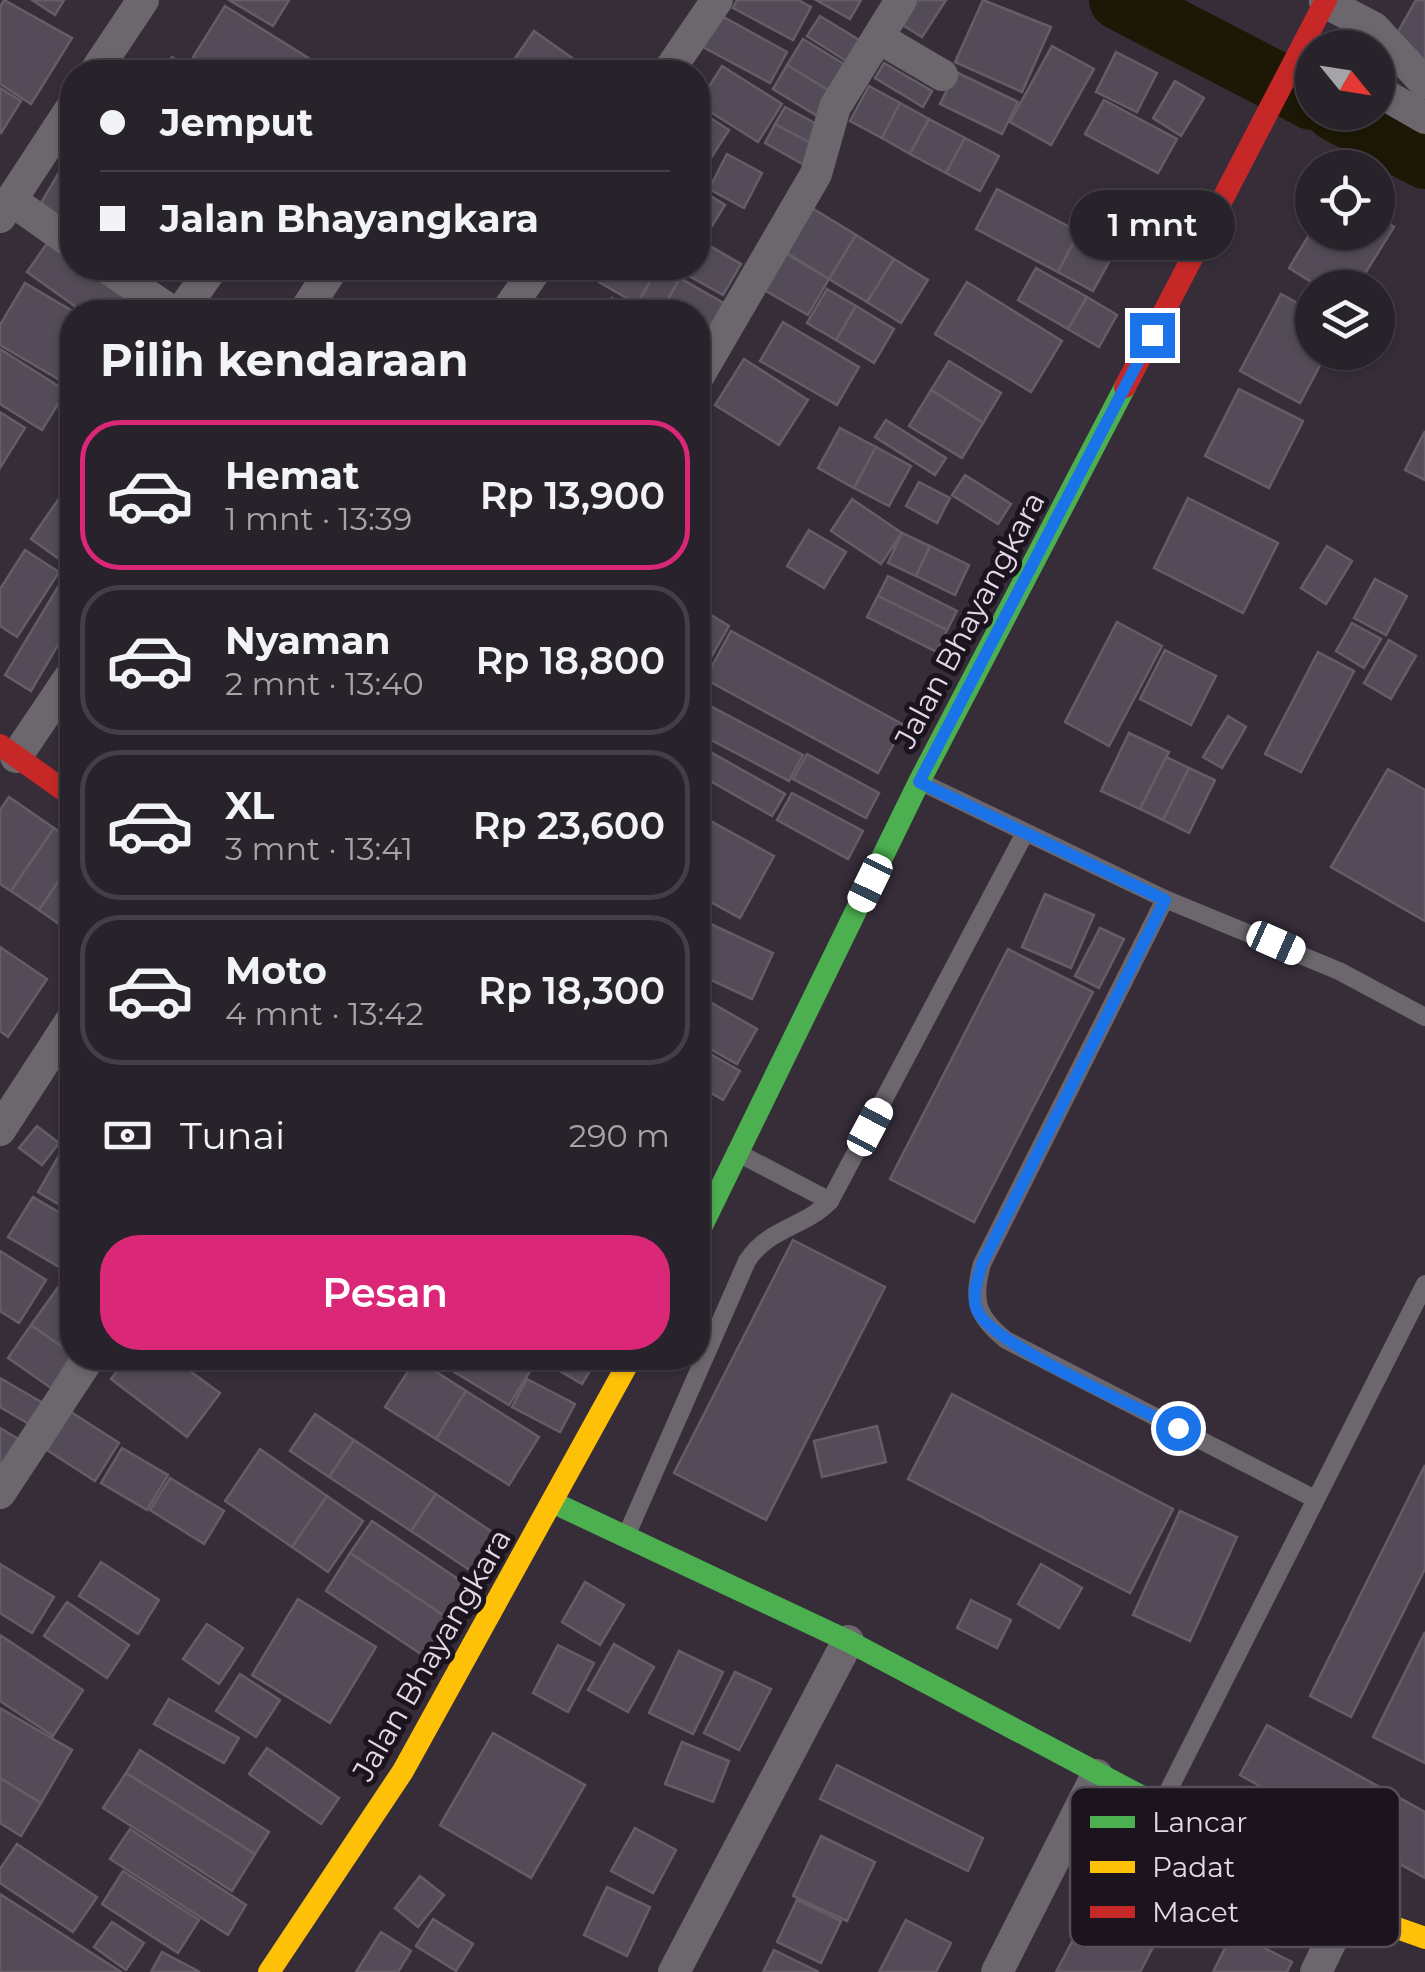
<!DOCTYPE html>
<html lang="id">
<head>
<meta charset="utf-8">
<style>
	:root { --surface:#28222b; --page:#302a33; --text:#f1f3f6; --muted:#a5a4a9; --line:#443f47; --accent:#db2777 }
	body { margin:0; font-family:Montserrat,sans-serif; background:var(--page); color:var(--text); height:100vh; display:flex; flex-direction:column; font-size:38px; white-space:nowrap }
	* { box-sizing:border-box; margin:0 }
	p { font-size:32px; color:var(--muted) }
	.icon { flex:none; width:55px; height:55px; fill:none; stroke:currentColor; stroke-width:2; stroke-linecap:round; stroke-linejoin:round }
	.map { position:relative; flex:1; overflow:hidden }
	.drawer { position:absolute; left:60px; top:300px; width:650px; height:1070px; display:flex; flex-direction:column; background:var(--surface); border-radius:40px; box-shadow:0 2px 8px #0004,0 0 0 2px var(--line) }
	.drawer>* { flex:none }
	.top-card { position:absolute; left:60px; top:60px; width:650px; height:220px; border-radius:40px; box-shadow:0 2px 8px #0004,0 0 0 2px var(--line); display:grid; align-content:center; height:220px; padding:0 40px; background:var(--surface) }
	.needle { width:65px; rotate:120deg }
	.controls { position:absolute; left:1295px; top:30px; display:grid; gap:20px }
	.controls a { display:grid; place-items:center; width:100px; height:100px; border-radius:50%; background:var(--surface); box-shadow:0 2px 8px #0004,0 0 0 2px var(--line); font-size:50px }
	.end { position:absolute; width:45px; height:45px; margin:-22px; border:12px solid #1a73e8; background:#fff; box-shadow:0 0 0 5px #fff }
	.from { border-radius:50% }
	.bubble { position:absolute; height:70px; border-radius:35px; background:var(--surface); box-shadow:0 2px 8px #0004,0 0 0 2px var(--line); font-size:32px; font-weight:600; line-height:70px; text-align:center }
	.car { position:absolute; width:30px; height:60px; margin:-30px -15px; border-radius:12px; box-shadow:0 0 8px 2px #0007; background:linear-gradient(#fff 24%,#345 0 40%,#fff 0 76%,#345 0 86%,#fff 0) }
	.top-card b { display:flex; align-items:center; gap:35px; height:95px; font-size:38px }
	.top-card b+b { border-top:2px solid var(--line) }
	.top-card i { width:25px; height:25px; background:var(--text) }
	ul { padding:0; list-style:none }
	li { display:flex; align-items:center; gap:30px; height:150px; margin:0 20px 15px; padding:0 20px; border:5px solid var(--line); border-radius:40px }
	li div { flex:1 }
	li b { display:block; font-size:38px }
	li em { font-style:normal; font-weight:600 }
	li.active { border-color:var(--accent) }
	li>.icon { width:90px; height:90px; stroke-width:1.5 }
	h2 { padding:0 40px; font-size:45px; line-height:120px }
	.pay { display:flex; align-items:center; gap:25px; height:110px; padding:0 40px; font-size:38px }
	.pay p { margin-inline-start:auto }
	.primary-button { display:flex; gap:20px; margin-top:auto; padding:20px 40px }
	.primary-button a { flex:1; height:115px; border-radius:40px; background:var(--accent); color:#fff; font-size:40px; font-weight:600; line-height:115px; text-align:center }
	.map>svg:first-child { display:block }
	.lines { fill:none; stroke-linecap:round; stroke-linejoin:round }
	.river { stroke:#1d1805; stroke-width:60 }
	.building { fill:#534b57; stroke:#645c67; stroke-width:2.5 }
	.lane { stroke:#6b676c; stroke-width:18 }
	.street { stroke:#6b676c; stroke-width:32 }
	.fast { stroke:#4caf50; stroke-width:22 }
	.slow { stroke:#ffc107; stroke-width:22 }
	.jam { stroke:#c62828; stroke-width:22 }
	.route { stroke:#1a73e8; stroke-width:12 }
	.labels { text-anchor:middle; stroke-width:10; stroke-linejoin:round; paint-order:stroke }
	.street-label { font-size:30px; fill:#e3d8e7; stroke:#1b131e }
	.key { fill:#1b131e; stroke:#574e5a; stroke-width:2.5 }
	.key-label { font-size:28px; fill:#e3d8e7 }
</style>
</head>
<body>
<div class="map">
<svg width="1425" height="1972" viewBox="0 0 1425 1972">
	<rect width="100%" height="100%" fill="#362d39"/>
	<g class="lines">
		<g class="river">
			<path d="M1119,0L1312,100"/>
			<path d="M1336,112L1425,159"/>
		</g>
	</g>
	<g class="building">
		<path d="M4,0L72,38L31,104L0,84V7Z"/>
		<path d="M32,0H64L55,15Z"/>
		<path d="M229,0H289L273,26Z"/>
		<path d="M737,0H798L811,7L793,40L733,8Z"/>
		<path d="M816,0H861L850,19Z"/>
		<path d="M912,0H946L922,37L898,22Z"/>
		<path d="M983,0L1051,27L1022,92L955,62Z"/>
		<path d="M1416,0H1425V61L1392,42Z"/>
		<path d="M225,6L315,62L308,72H217L193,57Z"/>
		<path d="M720,15L787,52L770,83L703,47Z"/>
		<path d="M820,16L864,43L851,64L807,36Z"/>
		<path d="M534,31L592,72H522L511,64Z"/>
		<path d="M803,39L852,69L836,95L787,65Z"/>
		<path d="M1052,46L1094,69L1051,145L1010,122Z"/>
		<path d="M1116,52L1157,73L1137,112L1096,92Z"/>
		<path d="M172,57L197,72H163Z"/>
		<path d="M884,63L932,91L923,107L875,78Z"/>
		<path d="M787,65L836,95L822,119L773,89Z"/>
		<path d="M722,66L782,104L758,142L698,104Z"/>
		<path d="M956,72L1018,102L1002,134L940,104Z"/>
		<path d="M1175,81L1204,98L1181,136L1153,118Z"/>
		<path d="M869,86L900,103L882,138L850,121Z"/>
		<path d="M0,88L21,101L1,133L0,132Z"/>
		<path d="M1104,100L1177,139L1158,173L1085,134Z"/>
		<path d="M900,103L929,119L910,154L882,138Z"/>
		<path d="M785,107L826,129L816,146L775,124Z"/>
		<path d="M698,110L729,130L705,167L698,162Z"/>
		<path d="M929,119L965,138L946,173L910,154Z"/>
		<path d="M775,124L816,146L806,166L765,143Z"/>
		<path d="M965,138L999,156L980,191L946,173Z"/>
		<path d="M71,152L72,153V229L38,208Z"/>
		<path d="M727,154L762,173L744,208L709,189Z"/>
		<path d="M698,188L725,205L705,237L698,232Z"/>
		<path d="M997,189L1079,232L1058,272L976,229Z"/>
		<path d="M812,208L856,235L829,279L786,252Z"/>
		<path d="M1378,217L1394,227L1356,288H1321L1289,268L1312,230L1378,232Z"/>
		<path d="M1079,232L1115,251L1093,291L1058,272Z"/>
		<path d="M856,235L894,259L867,302L829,279Z"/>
		<path d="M698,239L741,264L723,295L675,268H698Z"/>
		<path d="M48,242L72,259V268H84L141,308L138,312H83L27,272Z"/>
		<path d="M780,250L829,279L808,315L759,287Z"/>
		<path d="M894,259L928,280L901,323L867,302Z"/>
		<path d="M607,268H658L637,304L599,282Z"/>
		<path d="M658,268L680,278L661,312H652L637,304Z"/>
		<path d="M1036,268L1087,297L1068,329L1018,300Z"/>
		<path d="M680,278L727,305L705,343L698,338V312H661Z"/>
		<path d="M967,282L1062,341L1031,392L935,334Z"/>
		<path d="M25,283L74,312L72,387L0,345V325Z"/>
		<path d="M827,289L856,306L836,340L807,323Z"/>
		<path d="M1281,294L1312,311V352H1327L1300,403L1240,371Z"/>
		<path d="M1087,297L1117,315L1099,347L1068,329Z"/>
		<path d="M612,298L636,312H604Z"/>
		<path d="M243,299L264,312H235Z"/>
		<path d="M856,306L894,329L874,363L836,340Z"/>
		<path d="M783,322L859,367L837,405L760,361Z"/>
		<path d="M0,349L66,391L42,430L0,404Z"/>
		<path d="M744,359L808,400L779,445L715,405Z"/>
		<path d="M949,361L1001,393L983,423L931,390Z"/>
		<path d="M1239,389L1303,421L1269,488L1205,456Z"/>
		<path d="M931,390L983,423L962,458L909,426Z"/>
		<path d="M0,412L25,428L0,468Z"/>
		<path d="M886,420L946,458L935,475L875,437Z"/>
		<path d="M840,428L876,447L854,488L818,468Z"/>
		<path d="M1425,431V480L1405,470Z"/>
		<path d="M876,447L911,466L889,506L854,488Z"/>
		<path d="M965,475L1011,504L998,524L952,495Z"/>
		<path d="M72,479V507L60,497Z"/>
		<path d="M919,482L950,498L937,523L906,506Z"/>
		<path d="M60,497L72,507V568L31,539Z"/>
		<path d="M1188,498L1278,543L1243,613L1154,568Z"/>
		<path d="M852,499L902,533L881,564L831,531Z"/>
		<path d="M809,530L846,552L824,588L787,566Z"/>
		<path d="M902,533L930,546L916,576L888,563Z"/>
		<path d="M930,546L969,565L955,595L916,576Z"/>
		<path d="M1327,546L1352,561L1326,604L1301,588Z"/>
		<path d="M25,550L59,572L17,637L0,626V589Z"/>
		<path d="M888,576L957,611L947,630L878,596Z"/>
		<path d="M1375,579L1407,596L1386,635L1354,618Z"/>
		<path d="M58,587L72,596V621L31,691L5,675Z"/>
		<path d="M878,596L947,630L937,652L867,617Z"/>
		<path d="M706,612L729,626L698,680V627Z"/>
		<path d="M1117,622L1162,646L1109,746L1065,722Z"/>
		<path d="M1352,623L1381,639L1364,668L1336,651Z"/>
		<path d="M731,631L904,725L878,773L705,679Z"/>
		<path d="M1389,640L1416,656L1391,699L1364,683Z"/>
		<path d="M1165,650L1216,676L1191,725L1140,699Z"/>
		<path d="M1318,652L1354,671L1301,772L1265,754Z"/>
		<path d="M699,700L803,755L789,781L698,733Z"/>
		<path d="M1228,716L1246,727L1222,768L1203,757Z"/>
		<path d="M1129,733L1169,752L1140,809L1101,791Z"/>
		<path d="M698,745L785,794L772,816L698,774Z"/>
		<path d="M807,754L879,793L866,818L793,779Z"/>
		<path d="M1166,757L1189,768L1163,820L1140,809Z"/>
		<path d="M1189,768L1215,780L1189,833L1163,820Z"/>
		<path d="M1388,769L1425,790V921L1331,867Z"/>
		<path d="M792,793L863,831L848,859L777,820Z"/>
		<path d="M9,797L54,828L11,891L0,884V810Z"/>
		<path d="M698,814L774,856L740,918L698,895Z"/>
		<path d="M54,828L72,841V861L39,910L11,891Z"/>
		<path d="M72,861V933L39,910Z"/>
		<path d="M1045,894L1094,915L1071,968L1022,947Z"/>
		<path d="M698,918L773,953L752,999L698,974Z"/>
		<path d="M1100,928L1124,939L1099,988L1075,976Z"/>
		<path d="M0,947L47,979L8,1037L0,1031Z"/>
		<path d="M1008,949L1093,992L974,1222L890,1179Z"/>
		<path d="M698,995L757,1029L737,1064L698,1042Z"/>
		<path d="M698,1047L740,1071L723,1100L698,1085Z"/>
		<path d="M698,1092L711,1099L698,1124Z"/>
		<path d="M37,1126L59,1143L42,1165L19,1148Z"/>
		<path d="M61,1152L72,1158V1212L38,1192Z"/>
		<path d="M33,1197L72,1220L71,1274L8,1237Z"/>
		<path d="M793,1240L885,1287L766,1520L674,1473Z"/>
		<path d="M0,1251L46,1280L19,1323L0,1311Z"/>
		<path d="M64,1279L72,1285V1354L31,1325Z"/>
		<path d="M31,1325L72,1354L51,1388L8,1358Z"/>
		<path d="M127,1358H172L220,1393L187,1437L111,1379Z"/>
		<path d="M431,1358H532L537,1360L509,1405Z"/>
		<path d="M538,1358H591L596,1361L582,1384Z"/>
		<path d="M416,1359L466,1391L436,1439L385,1407Z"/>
		<path d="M0,1378L48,1406L36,1428L0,1407Z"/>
		<path d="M527,1379L575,1404L560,1432L512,1407Z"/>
		<path d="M466,1391L539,1437L509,1485L436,1439Z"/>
		<path d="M952,1394L1173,1509L1130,1593L908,1479Z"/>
		<path d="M71,1412L119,1443L95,1481L47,1450Z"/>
		<path d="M315,1414L354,1440L329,1477L290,1451Z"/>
		<path d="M877,1426L886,1462L822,1477L814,1441Z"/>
		<path d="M0,1428L22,1441L0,1467Z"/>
		<path d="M354,1440L436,1494L411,1531L329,1477Z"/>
		<path d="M122,1448L168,1475L147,1510L101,1483Z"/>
		<path d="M260,1449L327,1496L292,1547L225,1501Z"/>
		<path d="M1425,1465V1569L1351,1717L1310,1696Z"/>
		<path d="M170,1478L224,1511L204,1544L150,1510Z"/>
		<path d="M436,1494L498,1536L474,1573L411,1531Z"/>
		<path d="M327,1496L363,1521L328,1572L292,1547Z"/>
		<path d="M1180,1511L1237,1537L1190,1641L1133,1615Z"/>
		<path d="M372,1521L476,1591L455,1623L350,1553Z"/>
		<path d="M350,1553L455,1623L430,1660L326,1591Z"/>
		<path d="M101,1562L159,1600L138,1634L79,1596Z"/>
		<path d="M0,1564L54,1597L32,1633L0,1613Z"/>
		<path d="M1041,1564L1082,1588L1059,1628L1018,1604Z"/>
		<path d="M585,1582L624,1605L600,1645L562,1622Z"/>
		<path d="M298,1599L376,1647L330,1723L252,1675Z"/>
		<path d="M971,1600L1011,1620L997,1648L957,1628Z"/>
		<path d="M67,1602L129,1645L107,1678L44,1636Z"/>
		<path d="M207,1624L243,1648L219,1684L183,1659Z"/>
		<path d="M1425,1632V1763L1373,1737Z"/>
		<path d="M0,1635L83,1690L53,1736L0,1701Z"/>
		<path d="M614,1644L654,1667L628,1712L588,1690Z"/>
		<path d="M558,1645L594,1663L568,1712L533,1693Z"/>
		<path d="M679,1651L723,1672L693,1734L649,1713Z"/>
		<path d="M735,1672L771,1689L739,1750L704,1733Z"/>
		<path d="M240,1674L280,1700L256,1737L216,1711Z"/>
		<path d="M169,1699L239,1738L224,1763L154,1724Z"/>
		<path d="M0,1708L72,1750L41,1803L0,1778Z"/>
		<path d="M1267,1725L1425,1812V1878L1240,1775Z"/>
		<path d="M493,1733L585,1785L531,1878L440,1825Z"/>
		<path d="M682,1742L729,1761L713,1802L665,1784Z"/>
		<path d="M267,1748L339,1798L321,1824L249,1774Z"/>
		<path d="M140,1750L269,1832L255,1854L126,1773Z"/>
		<path d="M837,1765L983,1838L968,1871L820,1799Z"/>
		<path d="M126,1773L255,1854L232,1891L103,1808Z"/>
		<path d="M0,1778L41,1803L21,1836L0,1823Z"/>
		<path d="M635,1828L676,1850L653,1893L611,1871Z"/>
		<path d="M130,1829L246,1905L228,1935L110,1859Z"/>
		<path d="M821,1836L875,1862L847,1921L793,1896Z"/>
		<path d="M17,1844L97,1897L73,1932L0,1883V1869Z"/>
		<path d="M123,1871L199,1920L178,1953L102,1904Z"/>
		<path d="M420,1876L444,1895L418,1927L395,1908Z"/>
		<path d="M1107,1876L1172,1911L1140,1972H1056Z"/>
		<path d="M607,1887L650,1907L627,1956L584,1935Z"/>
		<path d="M0,1894L121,1972H0Z"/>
		<path d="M797,1900L841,1921L821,1963L777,1942Z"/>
		<path d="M433,1919L473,1944L456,1971L416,1946Z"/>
		<path d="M906,1920L951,1943L936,1972H879Z"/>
		<path d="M112,1922L144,1943L126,1970L94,1947Z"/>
		<path d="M381,1932L411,1951L398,1972H356Z"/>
		<path d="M1233,1932L1292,1962L1287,1972H1213Z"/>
		<path d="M774,1950L819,1972H763Z"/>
		<path d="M162,1952L200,1972H151Z"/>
	</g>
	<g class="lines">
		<g class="lane">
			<path d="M923,783L1165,899L1339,971L1425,1017"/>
			<path d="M1165,899L982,1264C972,1300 976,1316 1006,1340L1315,1499"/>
			<path d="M738,1153L830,1201"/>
			<path d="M627,1534L747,1261C769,1227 804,1228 830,1201L1025,833"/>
			<path d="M1161,1805L1425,1284"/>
		</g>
		<g class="street">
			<path d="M1325,2L1374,28L1425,83"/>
			<path d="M879,38L942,75"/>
			<path d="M95,72L143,0"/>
			<path d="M668,72L717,0"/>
			<path d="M1378,91L1425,118"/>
			<path d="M11,200L72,243"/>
			<path d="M0,217L72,107"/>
			<path d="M108,268L172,312"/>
			<path d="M181,312L212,268"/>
			<path d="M304,312L333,268"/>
			<path d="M506,312L537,268"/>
			<path d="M698,377L816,174L835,107L901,0"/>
			<path d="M16,757L72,674"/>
			<path d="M0,1130L72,1019"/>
			<path d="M0,1493L89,1358"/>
			<path d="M674,1972L848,1641"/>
			<path d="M997,1972L1097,1775"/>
			<path d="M1316,1972L1346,1910"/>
		</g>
		<g class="fast">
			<path d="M698,1234L919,782L1125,387"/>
			<path d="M552,1502L848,1641L1173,1813"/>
		</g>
		<g class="slow">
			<path d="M1173,1813L1346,1910L1425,1938"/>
			<path d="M269,1972L403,1771L631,1358"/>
		</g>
		<g class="jam">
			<path d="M1125,387L1326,0"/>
			<path d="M0,745L72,796"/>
		</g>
	</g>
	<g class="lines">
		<path class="route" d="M1152,335L919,782L1165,900L982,1264C978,1279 971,1294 977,1310C990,1344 1139,1408 1178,1428"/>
	</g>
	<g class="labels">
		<g class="street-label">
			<text transform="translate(970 620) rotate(-62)" y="10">Jalan Bhayangkara</text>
			<text transform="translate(432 1655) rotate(-60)" y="10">Jalan Bhayangkara</text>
		</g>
	</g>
	<rect x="1070" y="1787" width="330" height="160" rx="15" class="key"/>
	<rect x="1090" y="1816" width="45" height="12" fill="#4caf50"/>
	<rect x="1090" y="1861" width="45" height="12" fill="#ffc107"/>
	<rect x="1090" y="1906" width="45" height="12" fill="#c62828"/>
	<g class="key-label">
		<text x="1152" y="1832">Lancar</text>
		<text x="1152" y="1877">Padat</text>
		<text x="1152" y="1922">Macet</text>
	</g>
</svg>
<div class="controls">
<a><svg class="needle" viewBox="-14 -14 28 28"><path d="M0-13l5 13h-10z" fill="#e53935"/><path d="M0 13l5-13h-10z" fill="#a5a4a9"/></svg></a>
<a><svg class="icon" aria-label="locate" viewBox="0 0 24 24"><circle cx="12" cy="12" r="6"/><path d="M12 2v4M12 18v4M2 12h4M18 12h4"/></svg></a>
<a><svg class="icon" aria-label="layers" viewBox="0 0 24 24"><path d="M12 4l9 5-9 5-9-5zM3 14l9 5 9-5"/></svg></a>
</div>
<i class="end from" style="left:1178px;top:1428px"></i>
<i class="end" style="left:1152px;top:335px"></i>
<div class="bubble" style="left:1070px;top:190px;width:165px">1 mnt</div>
<i class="car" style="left:870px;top:883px;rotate:206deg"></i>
<i class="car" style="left:1276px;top:943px;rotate:114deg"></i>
<i class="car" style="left:870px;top:1127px;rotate:28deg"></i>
<div class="top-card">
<b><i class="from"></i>Jemput</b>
<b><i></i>Jalan Bhayangkara</b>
</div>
<section class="drawer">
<h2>Pilih kendaraan</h2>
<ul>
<li class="active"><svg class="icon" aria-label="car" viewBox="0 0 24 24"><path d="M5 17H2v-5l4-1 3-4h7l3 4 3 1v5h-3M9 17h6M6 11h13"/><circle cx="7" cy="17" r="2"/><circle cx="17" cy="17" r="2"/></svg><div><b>Hemat</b><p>1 mnt · 13:39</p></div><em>Rp 13,900</em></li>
<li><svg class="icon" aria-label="car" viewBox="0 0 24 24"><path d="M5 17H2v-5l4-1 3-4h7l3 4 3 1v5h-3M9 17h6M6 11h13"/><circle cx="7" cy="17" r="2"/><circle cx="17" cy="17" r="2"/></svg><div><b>Nyaman</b><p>2 mnt · 13:40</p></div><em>Rp 18,800</em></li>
<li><svg class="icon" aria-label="car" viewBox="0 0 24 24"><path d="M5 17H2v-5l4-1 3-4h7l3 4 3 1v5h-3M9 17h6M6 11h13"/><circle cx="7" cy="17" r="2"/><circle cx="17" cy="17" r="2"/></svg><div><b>XL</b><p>3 mnt · 13:41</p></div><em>Rp 23,600</em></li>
<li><svg class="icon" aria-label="car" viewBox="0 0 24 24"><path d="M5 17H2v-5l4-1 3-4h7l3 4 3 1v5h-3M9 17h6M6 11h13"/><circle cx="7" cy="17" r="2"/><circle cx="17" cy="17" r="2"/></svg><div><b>Moto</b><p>4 mnt · 13:42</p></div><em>Rp 18,300</em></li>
</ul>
<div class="pay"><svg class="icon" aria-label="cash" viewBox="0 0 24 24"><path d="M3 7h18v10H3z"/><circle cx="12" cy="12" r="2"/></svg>Tunai<p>290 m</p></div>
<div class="primary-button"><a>Pesan</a></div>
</section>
</div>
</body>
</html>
